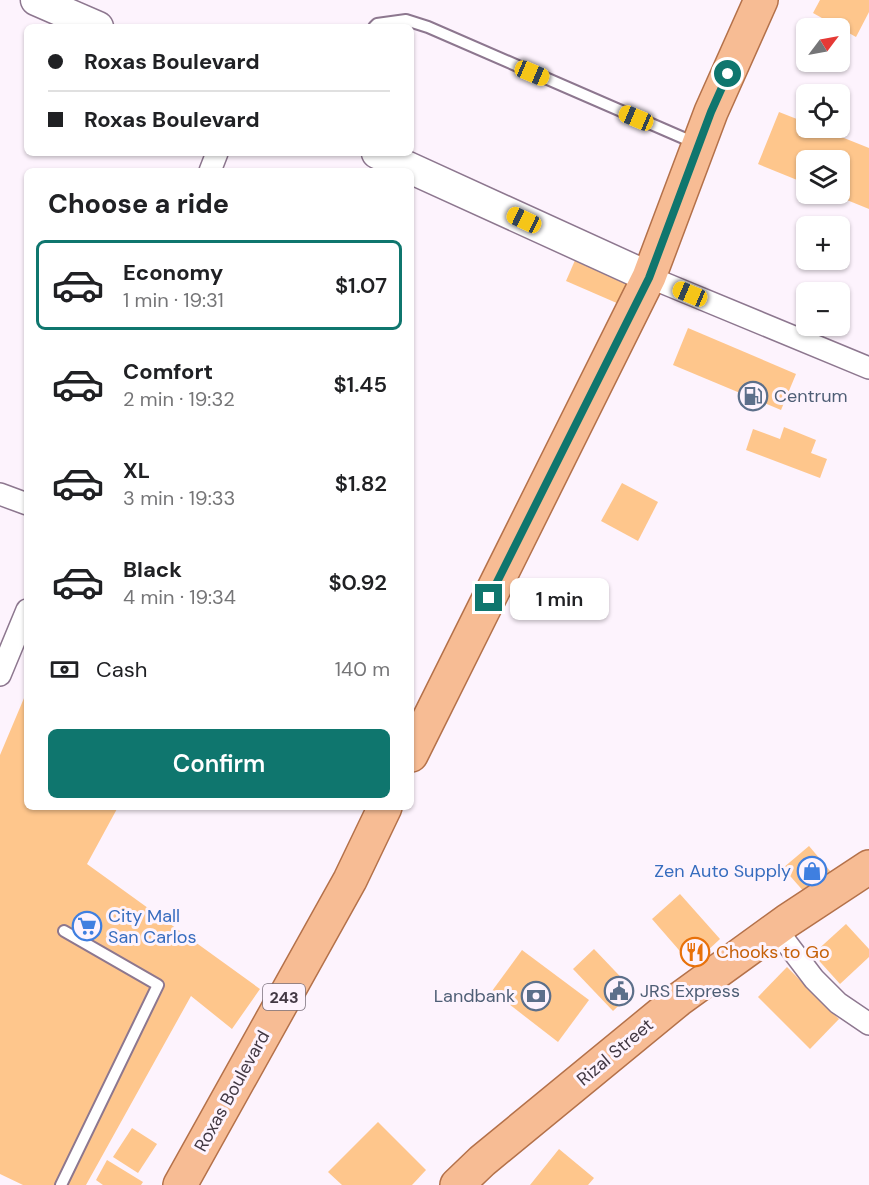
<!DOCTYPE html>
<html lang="en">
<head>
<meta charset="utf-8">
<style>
	:root { --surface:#fff; --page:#f6f6f6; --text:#202124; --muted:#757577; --line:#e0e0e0; --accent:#0f766e }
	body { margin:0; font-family:"DM Sans",sans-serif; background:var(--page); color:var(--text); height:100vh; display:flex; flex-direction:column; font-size:22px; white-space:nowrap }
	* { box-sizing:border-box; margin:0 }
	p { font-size:20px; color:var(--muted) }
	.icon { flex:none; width:33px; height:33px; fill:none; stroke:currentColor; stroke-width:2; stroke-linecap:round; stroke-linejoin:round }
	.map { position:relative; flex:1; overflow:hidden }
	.side { position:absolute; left:24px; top:168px; width:390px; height:642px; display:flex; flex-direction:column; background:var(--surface); border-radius:9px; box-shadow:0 2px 4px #0004 }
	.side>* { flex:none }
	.hud { position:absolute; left:24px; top:24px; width:390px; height:132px; border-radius:9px; box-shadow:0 2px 4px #0004; display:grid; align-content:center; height:132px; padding:0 24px; background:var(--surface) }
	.needle { width:39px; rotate:58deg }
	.tools { position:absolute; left:796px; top:18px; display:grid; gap:12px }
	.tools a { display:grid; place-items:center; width:54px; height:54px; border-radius:9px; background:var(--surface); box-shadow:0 2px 4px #0004; font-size:30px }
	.end { position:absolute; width:27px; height:27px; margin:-14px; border:8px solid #0f766e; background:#fff; box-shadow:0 0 0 3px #fff }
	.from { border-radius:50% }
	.bubble { position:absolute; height:42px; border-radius:9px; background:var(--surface); box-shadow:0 2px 4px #0004; font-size:20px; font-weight:600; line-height:42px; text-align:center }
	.car { position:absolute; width:18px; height:36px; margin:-18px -9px; border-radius:8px; box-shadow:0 0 4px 2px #0007; background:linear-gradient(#f5c518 24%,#345 0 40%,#f5c518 0 76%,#345 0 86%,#f5c518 0) }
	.hud b { display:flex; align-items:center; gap:21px; height:57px; font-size:22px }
	.hud b+b { border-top:2px solid var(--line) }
	.hud i { width:15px; height:15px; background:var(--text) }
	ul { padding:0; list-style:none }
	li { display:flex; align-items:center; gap:18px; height:90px; margin:0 12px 9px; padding:0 12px; border:3px solid transparent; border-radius:9px }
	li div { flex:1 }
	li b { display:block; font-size:22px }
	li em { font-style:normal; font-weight:600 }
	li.on { border-color:var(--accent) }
	li>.icon { width:54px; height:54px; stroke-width:1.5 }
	h2 { padding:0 24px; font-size:27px; line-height:72px }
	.pay { display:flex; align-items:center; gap:15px; height:66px; padding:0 24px; font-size:22px }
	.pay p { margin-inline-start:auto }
	.primary-button { display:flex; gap:12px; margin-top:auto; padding:12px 24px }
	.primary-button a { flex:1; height:69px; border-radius:9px; background:var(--accent); color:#fff; font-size:24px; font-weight:600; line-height:69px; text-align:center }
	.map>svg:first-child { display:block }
	.building { fill:#fec68c }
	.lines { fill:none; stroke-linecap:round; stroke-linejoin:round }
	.lane-casing { stroke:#8d778f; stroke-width:14 }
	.street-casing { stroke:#8d778f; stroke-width:24 }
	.secondary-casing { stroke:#8d778f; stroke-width:33 }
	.primary-casing { stroke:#b4714a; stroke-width:36 }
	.lane { stroke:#fff; stroke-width:10 }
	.street { stroke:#fff; stroke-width:21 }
	.secondary { stroke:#fff; stroke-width:30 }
	.primary { stroke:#f7bc94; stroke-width:33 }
	.route { stroke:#0f766e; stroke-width:8 }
	.labels { text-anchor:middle; stroke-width:6; stroke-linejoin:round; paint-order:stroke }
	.shield { fill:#fdf3fd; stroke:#7a707b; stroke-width:1.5 }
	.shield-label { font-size:16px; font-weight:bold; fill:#423843 }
	.service-label { font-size:18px; fill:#4e5e75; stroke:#fdf3fd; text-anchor:start }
	.shop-label { font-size:18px; fill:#366cbe; stroke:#fdf3fd; text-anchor:end }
	.food-label { font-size:18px; fill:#c56008; stroke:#fdf3fd; text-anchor:start }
	.street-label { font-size:18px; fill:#423843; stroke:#fdf3fd }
</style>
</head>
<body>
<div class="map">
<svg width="869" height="1185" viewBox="0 0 869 1185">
	<rect width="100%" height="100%" fill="#fdf3fd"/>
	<g class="building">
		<path d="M820,0H869V12L856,37L813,13Z"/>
		<path d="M779,112L807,123V128H819L869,148V209L832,194H840V160H807V184L758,164Z"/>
		<path d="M576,258L629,280L619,304L566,281Z"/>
		<path d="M688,328L796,374L781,410L673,365Z"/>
		<path d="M784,427L816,440L811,453L827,459L820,478L746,450L753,429L780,439Z"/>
		<path d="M622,483L658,502L638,541L601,521Z"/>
		<path d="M27,691V807H118L87,864L260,989L232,1029L191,996L86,1185H23L0,1174V755Z"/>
		<path d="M809,846L831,872L806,894L783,868Z"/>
		<path d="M680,894L720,939L692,965L652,919Z"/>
		<path d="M846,924L869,949V957L840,984L813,954Z"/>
		<path d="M594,949L634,991L613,1011L573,969Z"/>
		<path d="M522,950L589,1000L558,1042L492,991Z"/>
		<path d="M787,967L839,1019L810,1049L758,997Z"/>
		<path d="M378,1122L426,1170L412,1185H342L328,1172Z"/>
		<path d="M132,1128L157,1144L138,1173L113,1157Z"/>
		<path d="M559,1149L594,1178L588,1185H530Z"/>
		<path d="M107,1160L143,1182L141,1185H103L96,1180Z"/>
	</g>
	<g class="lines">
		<g class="lane-casing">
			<g id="lane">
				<path d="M374,27L377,24L406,20L428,27L695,143"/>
				<path d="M61,1185L158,985L64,931"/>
			</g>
		</g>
		<g class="street-casing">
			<g id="street">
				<path d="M210,171L217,153"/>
				<path d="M649,277L869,368"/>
				<path d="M0,494L27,504"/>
				<path d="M0,675L27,610"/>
				<path d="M776,929L814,979L838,1003L869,1024"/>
			</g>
		</g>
		<g class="secondary-casing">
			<g id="secondary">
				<path d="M36,0L98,27"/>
				<path d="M377,153L649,277"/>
			</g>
		</g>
		<g class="primary-casing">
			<g id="primary">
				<path d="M411,755L649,277L711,112L761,0"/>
				<path d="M180,1185L350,880L385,807"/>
				<path d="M457,1185L482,1161L678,1000L787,921L869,867"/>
			</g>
		</g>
		<use href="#lane" class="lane"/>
		<use href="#street" class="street"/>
		<use href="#secondary" class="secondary"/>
		<use href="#primary" class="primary"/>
	</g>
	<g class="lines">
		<path class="route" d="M489,598L649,278L711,112L728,74"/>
	</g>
	<defs>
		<g id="fuel-ring" transform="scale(1.5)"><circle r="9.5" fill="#fdf3fd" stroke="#5c6f8a" stroke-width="1.5"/><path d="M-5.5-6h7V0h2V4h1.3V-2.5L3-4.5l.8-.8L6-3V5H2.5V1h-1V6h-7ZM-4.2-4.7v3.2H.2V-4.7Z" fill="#5c6f8a"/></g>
		<g id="shop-ring" transform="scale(1.5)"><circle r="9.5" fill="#fdf3fd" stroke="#3f7fe0" stroke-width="1.5"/><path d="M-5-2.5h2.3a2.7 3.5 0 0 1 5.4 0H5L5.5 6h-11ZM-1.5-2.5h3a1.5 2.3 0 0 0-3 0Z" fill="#3f7fe0"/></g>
		<g id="supermarket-ring" transform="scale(1.5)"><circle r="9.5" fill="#fdf3fd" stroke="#3f7fe0" stroke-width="1.5"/><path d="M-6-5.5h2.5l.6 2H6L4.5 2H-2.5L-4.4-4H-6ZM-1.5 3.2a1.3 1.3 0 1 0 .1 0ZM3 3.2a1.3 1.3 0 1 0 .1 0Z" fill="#3f7fe0"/></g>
		<g id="restaurant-ring" transform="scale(1.5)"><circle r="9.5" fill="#fdf3fd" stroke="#e8710a" stroke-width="1.5"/><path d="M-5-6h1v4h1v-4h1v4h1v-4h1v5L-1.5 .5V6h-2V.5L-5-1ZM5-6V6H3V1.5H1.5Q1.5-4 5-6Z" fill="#e8710a"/></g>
		<g id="civic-ring" transform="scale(1.5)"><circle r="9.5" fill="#fdf3fd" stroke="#5c6f8a" stroke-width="1.5"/><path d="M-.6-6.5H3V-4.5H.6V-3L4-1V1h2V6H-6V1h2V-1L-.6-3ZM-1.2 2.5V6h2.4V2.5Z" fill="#5c6f8a"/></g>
		<g id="bank-ring" transform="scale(1.5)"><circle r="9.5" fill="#fdf3fd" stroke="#5c6f8a" stroke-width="1.5"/><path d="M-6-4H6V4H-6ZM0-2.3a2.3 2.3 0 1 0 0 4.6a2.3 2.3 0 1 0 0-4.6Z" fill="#5c6f8a"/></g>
	</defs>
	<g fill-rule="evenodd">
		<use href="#fuel-ring" x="753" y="396"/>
		<use href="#shop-ring" x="812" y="871"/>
		<use href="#supermarket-ring" x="87" y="926"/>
		<use href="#restaurant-ring" x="695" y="952"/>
		<use href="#civic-ring" x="619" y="991"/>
		<use href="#bank-ring" x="536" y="996"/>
	</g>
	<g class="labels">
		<rect class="shield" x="263" y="984" width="42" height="26" rx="4.5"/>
		<g class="shield-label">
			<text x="284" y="1003">243</text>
		</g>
		<g class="service-label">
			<text x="774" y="402">Centrum</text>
			<text x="640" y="997">JRS Express</text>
			<text x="515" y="1002" text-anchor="end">Landbank</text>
		</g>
		<g class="shop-label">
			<text x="791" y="877">Zen Auto Supply</text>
			<text x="108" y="922" text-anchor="start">City Mall<tspan x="108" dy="21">San Carlos</tspan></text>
		</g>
		<g class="food-label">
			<text x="716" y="958">Chooks to Go</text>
		</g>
		<g class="street-label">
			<text transform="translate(615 1052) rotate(-40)" y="6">Rizal Street</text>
			<text transform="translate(232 1091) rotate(-61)" y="6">Roxas Boulevard</text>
		</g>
	</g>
</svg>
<div class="tools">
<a><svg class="needle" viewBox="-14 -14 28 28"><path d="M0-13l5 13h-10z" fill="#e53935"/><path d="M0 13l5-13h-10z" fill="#757577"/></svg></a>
<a><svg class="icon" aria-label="locate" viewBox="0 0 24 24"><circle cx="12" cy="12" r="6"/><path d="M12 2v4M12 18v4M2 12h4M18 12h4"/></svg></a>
<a><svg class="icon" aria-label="layers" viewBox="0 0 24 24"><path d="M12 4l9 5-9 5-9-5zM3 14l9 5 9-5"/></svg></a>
<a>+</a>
<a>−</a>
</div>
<i class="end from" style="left:728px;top:74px"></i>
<i class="end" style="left:489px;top:598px"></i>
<div class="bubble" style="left:510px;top:578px;width:99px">1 min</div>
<i class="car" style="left:532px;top:73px;rotate:113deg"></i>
<i class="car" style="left:636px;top:118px;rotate:293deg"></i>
<i class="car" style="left:524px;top:220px;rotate:295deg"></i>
<i class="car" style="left:690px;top:294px;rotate:293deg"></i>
<div class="hud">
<b><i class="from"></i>Roxas Boulevard</b>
<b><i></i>Roxas Boulevard</b>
</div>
<section class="side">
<h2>Choose a ride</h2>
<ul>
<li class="on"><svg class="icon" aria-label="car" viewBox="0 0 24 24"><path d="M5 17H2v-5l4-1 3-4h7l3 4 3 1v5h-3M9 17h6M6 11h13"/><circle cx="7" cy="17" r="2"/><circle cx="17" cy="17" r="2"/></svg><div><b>Economy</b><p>1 min · 19:31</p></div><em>$1.07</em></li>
<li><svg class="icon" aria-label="car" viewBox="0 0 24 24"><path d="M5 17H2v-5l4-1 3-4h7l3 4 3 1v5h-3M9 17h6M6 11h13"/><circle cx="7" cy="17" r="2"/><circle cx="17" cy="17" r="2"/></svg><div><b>Comfort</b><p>2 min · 19:32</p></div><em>$1.45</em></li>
<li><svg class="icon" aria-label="car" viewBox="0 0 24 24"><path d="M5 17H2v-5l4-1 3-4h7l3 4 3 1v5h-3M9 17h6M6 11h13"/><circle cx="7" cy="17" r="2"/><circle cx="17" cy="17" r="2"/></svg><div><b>XL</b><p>3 min · 19:33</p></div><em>$1.82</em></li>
<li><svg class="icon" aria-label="car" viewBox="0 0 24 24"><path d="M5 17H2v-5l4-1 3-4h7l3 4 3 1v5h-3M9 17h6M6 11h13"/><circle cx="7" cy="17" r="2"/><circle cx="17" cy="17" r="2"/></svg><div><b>Black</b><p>4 min · 19:34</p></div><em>$0.92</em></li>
</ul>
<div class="pay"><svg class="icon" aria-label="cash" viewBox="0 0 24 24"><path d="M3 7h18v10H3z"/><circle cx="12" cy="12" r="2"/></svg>Cash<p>140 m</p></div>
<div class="primary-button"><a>Confirm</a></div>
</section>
</div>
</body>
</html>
